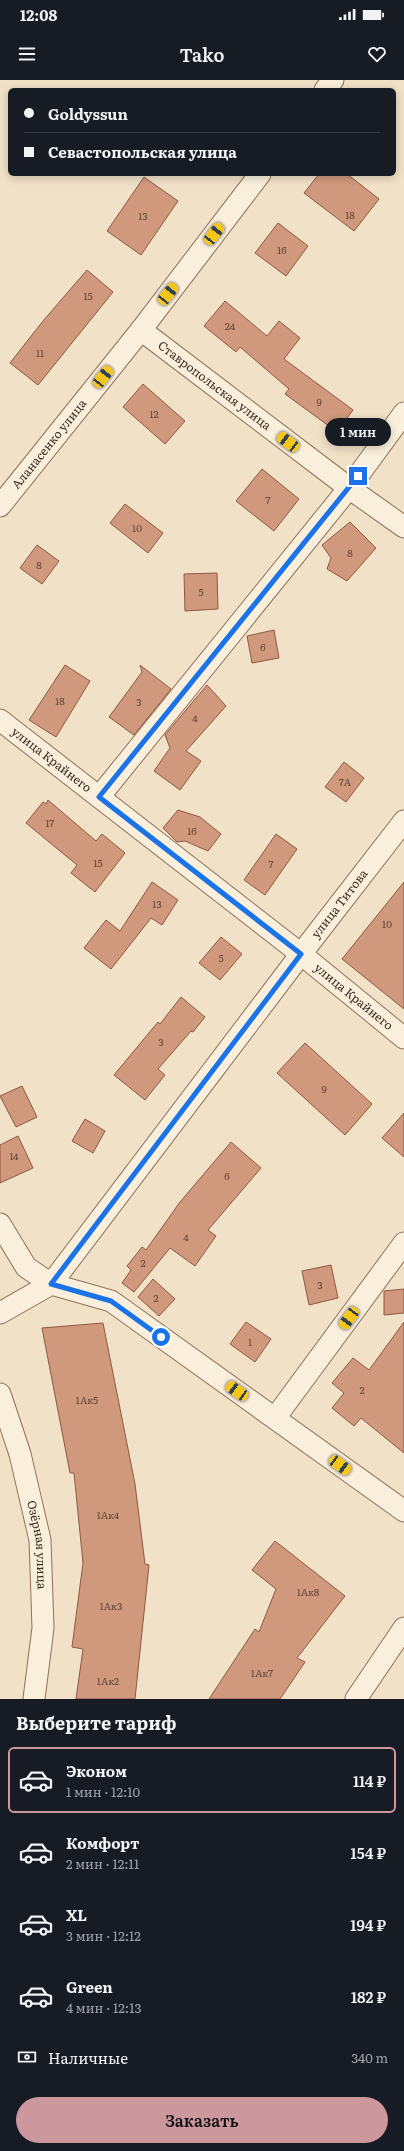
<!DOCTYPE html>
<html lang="ru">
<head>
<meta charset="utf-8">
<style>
	:root { --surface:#171b24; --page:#20242c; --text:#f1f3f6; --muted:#9ea1a6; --line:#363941; --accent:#cc989e }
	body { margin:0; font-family:Literata,serif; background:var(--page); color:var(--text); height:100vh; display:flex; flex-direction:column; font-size:15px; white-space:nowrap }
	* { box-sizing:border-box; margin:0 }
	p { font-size:13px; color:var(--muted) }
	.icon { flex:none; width:22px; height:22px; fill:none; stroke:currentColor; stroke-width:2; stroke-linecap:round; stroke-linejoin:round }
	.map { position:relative; height:1619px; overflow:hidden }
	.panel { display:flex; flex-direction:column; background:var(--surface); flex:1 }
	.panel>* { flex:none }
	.hud { position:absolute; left:8px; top:8px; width:388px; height:88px; border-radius:6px; box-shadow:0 2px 10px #0003; display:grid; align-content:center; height:88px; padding:0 16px; background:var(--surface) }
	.end { position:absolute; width:18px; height:18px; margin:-9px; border:5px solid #1a73e8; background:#fff; box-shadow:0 0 0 2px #fff }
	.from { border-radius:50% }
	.bubble { position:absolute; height:28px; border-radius:14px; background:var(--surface); box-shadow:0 2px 10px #0003; font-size:13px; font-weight:600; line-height:28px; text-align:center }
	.car { position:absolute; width:12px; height:24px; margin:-12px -6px; border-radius:5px; box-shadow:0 0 3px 1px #0007; background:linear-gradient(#f5c518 24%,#345 0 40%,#f5c518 0 76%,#345 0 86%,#f5c518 0) }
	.hud b { display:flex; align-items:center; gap:14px; height:38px; font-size:15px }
	.hud b+b { border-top:1px solid var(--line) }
	.hud i { width:10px; height:10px; background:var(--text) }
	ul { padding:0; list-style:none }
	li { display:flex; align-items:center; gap:12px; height:66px; margin:0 8px 6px; padding:0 8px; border:2px solid transparent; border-radius:6px }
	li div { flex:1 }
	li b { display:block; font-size:15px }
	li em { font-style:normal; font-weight:600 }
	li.active { border-color:var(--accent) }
	li>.icon { width:36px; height:36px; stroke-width:1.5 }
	h2 { padding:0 16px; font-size:18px; line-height:48px }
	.pay { display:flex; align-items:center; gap:10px; height:44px; padding:0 16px; font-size:15px }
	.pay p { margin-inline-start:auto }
	.action { display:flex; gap:8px; margin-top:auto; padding:8px 16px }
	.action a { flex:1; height:46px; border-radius:24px; background:var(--accent); color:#111; font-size:16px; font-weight:600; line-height:46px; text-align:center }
	.status { display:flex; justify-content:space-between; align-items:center; height:28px; padding:0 20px; background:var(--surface); direction:ltr }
	.status svg { height:11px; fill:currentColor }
	header { display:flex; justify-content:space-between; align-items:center; height:52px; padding:0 16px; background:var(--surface); font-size:18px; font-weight:600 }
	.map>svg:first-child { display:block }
	.building { fill:#d0987c; stroke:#8e5940 }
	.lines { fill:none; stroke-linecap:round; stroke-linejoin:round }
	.minor-casing { stroke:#8e725b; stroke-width:23 }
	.minor { stroke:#faefdb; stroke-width:21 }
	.route { stroke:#1a73e8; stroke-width:5 }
	.labels { text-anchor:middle; stroke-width:3.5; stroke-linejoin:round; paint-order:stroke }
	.number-label { font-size:10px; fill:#624737 }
	.street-label { font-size:12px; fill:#3d2c20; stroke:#f7ecd7 }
</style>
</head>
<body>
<div class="status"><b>12:08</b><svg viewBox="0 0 49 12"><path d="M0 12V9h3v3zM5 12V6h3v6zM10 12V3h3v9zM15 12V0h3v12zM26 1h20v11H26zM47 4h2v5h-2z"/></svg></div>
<header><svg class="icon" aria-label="menu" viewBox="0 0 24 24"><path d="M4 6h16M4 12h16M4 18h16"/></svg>Tako<svg class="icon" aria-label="heart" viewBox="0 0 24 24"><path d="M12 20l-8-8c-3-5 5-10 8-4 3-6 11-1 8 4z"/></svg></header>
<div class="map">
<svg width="404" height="1619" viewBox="0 0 404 1619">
	<rect width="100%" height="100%" fill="#f0e1c7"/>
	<g class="building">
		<path d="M319,94H347L379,119L354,151L304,113Z"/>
		<path d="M144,97L178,121L141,175L107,151Z"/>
		<path d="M278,143L308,166L286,196L255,173Z"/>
		<path d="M87,190L113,212L38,305L10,283L43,241Z"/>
		<path d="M225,221L267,256L279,241L300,258L284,279L353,330L337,352L285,314L289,309L240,267L236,272L204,246Z"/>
		<path d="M143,304L185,341L165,364L123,327Z"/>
		<path d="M262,389L299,419L274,451L236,421Z"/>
		<path d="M125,424L163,453L148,473L110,443Z"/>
		<path d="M350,442L376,468L347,501L327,489L331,478L322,465Z"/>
		<path d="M37,465L59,481L42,504L20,488Z"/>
		<path d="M217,493L218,529L185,531L184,494Z"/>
		<path d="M274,550L279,578L252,583L247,556Z"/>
		<path d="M65,585L90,601L56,657L29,640Z"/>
		<path d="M140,585L171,609L134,655L109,637L142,592Z"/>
		<path d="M207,605L226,626L186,671L201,681L180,710L154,691L170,668L165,655Z"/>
		<path d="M344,682L364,698L346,722L325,707Z"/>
		<path d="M48,720L96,761L102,754L125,773L95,812L71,793L77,785L26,743L43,722L46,724Z"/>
		<path d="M178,730L200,737L221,754L208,771L185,761L177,762L163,748Z"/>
		<path d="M276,754L297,769L265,815L244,800Z"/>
		<path d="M152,802L178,820L162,845L151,838L111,889L84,868L106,840L120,851Z"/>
		<path d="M404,802V929L342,879Z"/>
		<path d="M221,857L242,874L220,900L199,883Z"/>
		<path d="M181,917L205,937L193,952L191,951L158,989L165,995L145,1020L114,995L158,942L160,944Z"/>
		<path d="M305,963L372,1024L345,1055L277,993Z"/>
		<path d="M22,1006L37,1037L16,1047L0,1016Z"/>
		<path d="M404,1033V1077L382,1058Z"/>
		<path d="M85,1039L105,1051L93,1073L72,1061Z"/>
		<path d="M18,1056L33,1088L0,1103V1065Z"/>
		<path d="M231,1062L261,1088L208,1150L216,1156L195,1186L170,1168L134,1212L122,1203L131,1190L127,1186L142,1167L146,1170L180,1122Z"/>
		<path d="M331,1185L338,1218L309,1225L302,1191Z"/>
		<path d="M153,1199L175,1219L159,1236L138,1217Z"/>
		<path d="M404,1209V1233L384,1235V1211Z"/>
		<path d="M246,1242L271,1259L255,1282L230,1264Z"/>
		<path d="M404,1242V1373L361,1338L354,1346L332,1328L344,1313L332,1303L353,1278L369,1290Z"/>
		<path d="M103,1243L135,1404L145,1484L149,1485L135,1619H76L83,1569L72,1567L83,1483L74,1393H70L42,1248Z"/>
		<path d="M275,1461L345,1516L297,1578L305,1582L280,1619H209L255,1549L259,1552L276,1509L252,1490Z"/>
	</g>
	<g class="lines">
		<g class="minor-casing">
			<g id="minor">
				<path d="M325,10L333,0"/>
				<path id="s1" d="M141,250L349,408L404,447"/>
				<path id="s2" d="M0,426L141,250L260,94"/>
				<path id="s3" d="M0,640L301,874L404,958"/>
				<path d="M99,717L349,408L404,333"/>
				<path d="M0,1144L26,1187L51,1204L111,1221L404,1431"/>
				<path id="s4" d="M0,1233L51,1204L301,874L404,741"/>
				<path id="s5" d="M0,1314L20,1374L40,1460L43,1548L34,1619"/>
				<path d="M275,1338L404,1163"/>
				<path d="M356,1619L404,1548"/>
			</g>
		</g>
		<use href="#minor" class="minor"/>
	</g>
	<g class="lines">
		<path class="route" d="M161,1257L111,1221L51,1204L301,874L99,717L358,396"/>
	</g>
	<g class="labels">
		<g class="number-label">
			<text x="350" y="139">18</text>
			<text x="143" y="140">13</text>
			<text x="282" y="174">16</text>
			<text x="88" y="220">15</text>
			<text x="230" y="250">24</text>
			<text x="40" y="277">11</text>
			<text x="319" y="326">9</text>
			<text x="154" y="338">12</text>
			<text x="268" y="424">7</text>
			<text x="137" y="452">10</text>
			<text x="350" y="477">8</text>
			<text x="39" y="489">8</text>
			<text x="201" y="516">5</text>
			<text x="263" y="571">6</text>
			<text x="60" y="625">18</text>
			<text x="139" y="626">3</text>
			<text x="195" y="642">4</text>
			<text x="345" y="706">7А</text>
			<text x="50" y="747">17</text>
			<text x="192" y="755">16</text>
			<text x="98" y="787">15</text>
			<text x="271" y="788">7</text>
			<text x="157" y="828">13</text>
			<text x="387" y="848">10</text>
			<text x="221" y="882">5</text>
			<text x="161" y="966">3</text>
			<text x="324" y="1013">9</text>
			<text x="14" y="1080">14</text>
			<text x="227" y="1100">6</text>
			<text x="186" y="1161">4</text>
			<text x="143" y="1187">2</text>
			<text x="320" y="1209">3</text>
			<text x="156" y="1222">2</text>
			<text x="250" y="1266">1</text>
			<text x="362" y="1314">2</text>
			<text x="87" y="1324">1Ак5</text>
			<text x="108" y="1439">1Ак4</text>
			<text x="308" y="1516">1Ак8</text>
			<text x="111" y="1530">1Ак3</text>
			<text x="262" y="1597">1Ак7</text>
			<text x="108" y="1605">1Ак2</text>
		</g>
		<g class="street-label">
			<text dy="4" stroke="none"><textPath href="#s1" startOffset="92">Ставропольская улица</textPath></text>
			<text dy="4" stroke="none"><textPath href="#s2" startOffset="79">Аланасенко улица</textPath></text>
			<text dy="4" stroke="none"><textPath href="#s3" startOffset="65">улица Крайнего</textPath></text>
			<text dy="4" stroke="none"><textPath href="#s4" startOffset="536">улица Титова</textPath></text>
			<text dy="4" stroke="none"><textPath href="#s3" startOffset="449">улица Крайнего</textPath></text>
			<text dy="4" stroke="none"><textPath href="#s5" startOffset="156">Озёрная улица</textPath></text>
		</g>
	</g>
</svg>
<i class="end from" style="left:161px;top:1257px"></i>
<i class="end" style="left:358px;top:396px"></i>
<div class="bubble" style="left:325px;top:338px;width:66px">1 мин</div>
<i class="car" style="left:214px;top:154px;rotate:38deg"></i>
<i class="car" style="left:168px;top:214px;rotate:38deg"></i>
<i class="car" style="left:103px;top:297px;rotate:38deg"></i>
<i class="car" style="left:288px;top:362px;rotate:307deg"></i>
<i class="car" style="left:349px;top:1238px;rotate:216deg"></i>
<i class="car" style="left:237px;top:1311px;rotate:305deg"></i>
<i class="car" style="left:340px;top:1385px;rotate:126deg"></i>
<div class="hud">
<b><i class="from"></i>Goldyssun</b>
<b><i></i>Севастопольская улица</b>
</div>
</div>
<section class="panel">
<h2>Выберите тариф</h2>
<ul>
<li class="active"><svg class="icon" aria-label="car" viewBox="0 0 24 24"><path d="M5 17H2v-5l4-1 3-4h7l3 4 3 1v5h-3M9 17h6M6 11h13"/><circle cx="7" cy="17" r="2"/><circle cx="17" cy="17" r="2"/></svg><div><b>Эконом</b><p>1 мин · 12:10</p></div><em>114 ₽</em></li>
<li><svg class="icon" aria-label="car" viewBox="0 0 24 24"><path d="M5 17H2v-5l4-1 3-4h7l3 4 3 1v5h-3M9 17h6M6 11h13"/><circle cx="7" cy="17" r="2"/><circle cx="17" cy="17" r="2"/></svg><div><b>Комфорт</b><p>2 мин · 12:11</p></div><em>154 ₽</em></li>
<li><svg class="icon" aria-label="car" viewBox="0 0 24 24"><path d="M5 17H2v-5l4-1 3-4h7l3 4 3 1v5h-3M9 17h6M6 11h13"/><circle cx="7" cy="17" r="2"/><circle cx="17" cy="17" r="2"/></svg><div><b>XL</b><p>3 мин · 12:12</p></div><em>194 ₽</em></li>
<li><svg class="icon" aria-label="car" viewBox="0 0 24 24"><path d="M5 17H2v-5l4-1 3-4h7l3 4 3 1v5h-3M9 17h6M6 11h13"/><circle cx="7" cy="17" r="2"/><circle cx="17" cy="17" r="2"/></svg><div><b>Green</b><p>4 мин · 12:13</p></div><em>182 ₽</em></li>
</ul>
<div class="pay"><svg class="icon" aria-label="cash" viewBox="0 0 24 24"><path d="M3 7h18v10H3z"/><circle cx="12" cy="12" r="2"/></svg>Наличные<p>340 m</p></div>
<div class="action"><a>Заказать</a></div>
</section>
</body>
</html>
